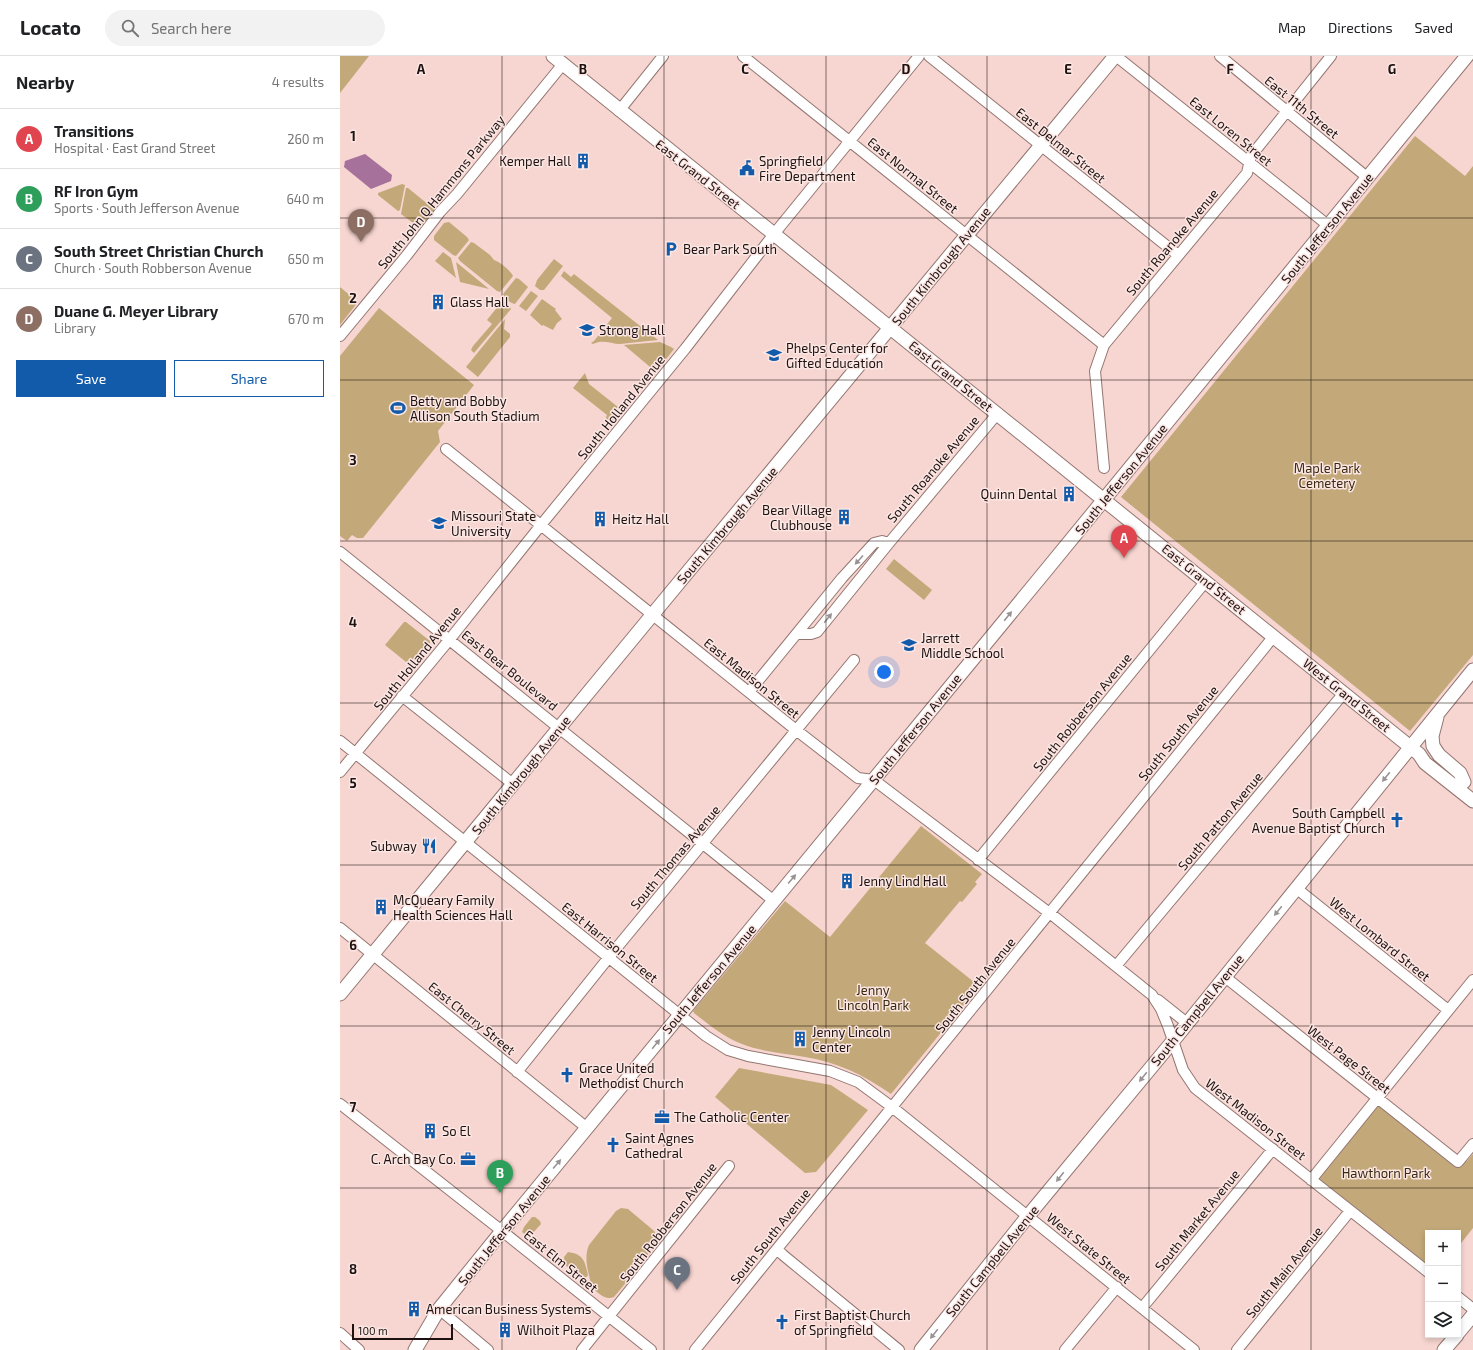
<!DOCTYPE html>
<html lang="en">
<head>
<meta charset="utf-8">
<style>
	:root { --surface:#fff; --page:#f2f2f2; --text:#202124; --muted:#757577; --line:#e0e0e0; --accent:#125bab }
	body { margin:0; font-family:"Exo 2",sans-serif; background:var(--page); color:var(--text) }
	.controls { position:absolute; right:12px; bottom:12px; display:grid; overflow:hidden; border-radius:0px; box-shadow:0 2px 6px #0003 }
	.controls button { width:36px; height:36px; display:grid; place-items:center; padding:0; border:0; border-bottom:1px solid var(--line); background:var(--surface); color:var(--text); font:20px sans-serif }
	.scale { position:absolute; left:12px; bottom:10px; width:101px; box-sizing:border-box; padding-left:4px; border:2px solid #1d1210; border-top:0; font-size:11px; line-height:14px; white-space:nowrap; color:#1d1210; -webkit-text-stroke:3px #fbe6e3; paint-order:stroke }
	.you { position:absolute; left:544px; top:616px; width:14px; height:14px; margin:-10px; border:3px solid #fff; border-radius:50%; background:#1a73e8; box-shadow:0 0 0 6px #1a73e833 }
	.badge { display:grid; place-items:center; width:26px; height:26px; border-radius:50%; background:var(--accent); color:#fff; font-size:13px; font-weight:700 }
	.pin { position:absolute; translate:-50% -33px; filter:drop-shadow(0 1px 2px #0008) }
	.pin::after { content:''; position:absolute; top:21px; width:14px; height:12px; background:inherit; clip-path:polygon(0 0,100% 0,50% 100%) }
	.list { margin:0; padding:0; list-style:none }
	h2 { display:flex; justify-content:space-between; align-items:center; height:52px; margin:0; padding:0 16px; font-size:17px }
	h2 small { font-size:13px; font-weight:400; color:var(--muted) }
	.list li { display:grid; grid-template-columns:26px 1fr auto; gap:12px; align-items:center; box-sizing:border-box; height:60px; padding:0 16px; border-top:1px solid var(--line) }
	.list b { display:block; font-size:15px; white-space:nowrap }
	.list p { margin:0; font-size:13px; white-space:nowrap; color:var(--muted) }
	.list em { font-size:13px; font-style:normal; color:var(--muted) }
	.actions { display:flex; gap:8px; padding:12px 16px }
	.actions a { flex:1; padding:9px 0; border:1px solid var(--accent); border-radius:0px; text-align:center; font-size:14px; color:var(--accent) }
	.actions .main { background:var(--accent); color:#fff }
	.icon { flex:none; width:22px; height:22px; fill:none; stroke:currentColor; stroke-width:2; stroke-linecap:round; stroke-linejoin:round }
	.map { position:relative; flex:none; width:1133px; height:1294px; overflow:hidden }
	header { display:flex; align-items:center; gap:24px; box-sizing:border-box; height:56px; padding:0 20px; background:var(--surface); border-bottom:1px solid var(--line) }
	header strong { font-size:19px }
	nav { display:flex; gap:22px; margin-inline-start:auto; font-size:14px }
	.search { width:280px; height:36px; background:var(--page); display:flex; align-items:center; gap:10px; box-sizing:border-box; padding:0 14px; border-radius:22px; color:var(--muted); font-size:15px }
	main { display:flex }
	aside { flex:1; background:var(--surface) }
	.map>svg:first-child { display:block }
	.green { fill:#c3a979 }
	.water { fill:#a6719a }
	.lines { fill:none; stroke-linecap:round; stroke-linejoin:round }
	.minor-casing { stroke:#947671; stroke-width:12 }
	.major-casing { stroke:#947671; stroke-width:15 }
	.minor { stroke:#fff; stroke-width:10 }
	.major { stroke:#fff; stroke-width:13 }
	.oneway { fill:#999493 }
	.grid { fill:none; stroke:#1d1210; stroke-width:1; stroke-opacity:0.55 }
	.labels { text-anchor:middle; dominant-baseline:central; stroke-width:3; stroke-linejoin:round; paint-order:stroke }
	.street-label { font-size:13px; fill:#1d1210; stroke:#fbe6e3 }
	.poi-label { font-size:13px; fill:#1d1210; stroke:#fbe6e3; text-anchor:start }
	.park-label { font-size:13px; fill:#392b10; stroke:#fbe6e3 }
	.grid-label { font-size:13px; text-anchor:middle; font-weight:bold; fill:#1d1210; stroke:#fbe6e3; stroke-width:3; stroke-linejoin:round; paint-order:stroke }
</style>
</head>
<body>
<header>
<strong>Locato</strong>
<div class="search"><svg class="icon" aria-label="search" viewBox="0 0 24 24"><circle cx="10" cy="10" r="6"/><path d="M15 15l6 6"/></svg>Search here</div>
<nav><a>Map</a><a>Directions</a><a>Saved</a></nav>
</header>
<main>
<aside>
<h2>Nearby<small>4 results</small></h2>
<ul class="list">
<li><span class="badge" style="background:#e0444e">A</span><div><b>Transitions</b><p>Hospital · East Grand Street</p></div><em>260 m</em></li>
<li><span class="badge" style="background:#2e9e5b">B</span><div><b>RF Iron Gym</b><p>Sports · South Jefferson Avenue</p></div><em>640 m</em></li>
<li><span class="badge" style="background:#6b7280">C</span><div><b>South Street Christian Church</b><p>Church · South Robberson Avenue</p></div><em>650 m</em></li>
<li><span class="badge" style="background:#8d6e63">D</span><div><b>Duane G. Meyer Library</b><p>Library</p></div><em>670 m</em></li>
</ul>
<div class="actions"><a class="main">Save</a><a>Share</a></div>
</aside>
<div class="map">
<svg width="1133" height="1294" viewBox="0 0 1133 1294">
	<rect width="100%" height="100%" fill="#f7d5d0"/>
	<!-- green -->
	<path class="green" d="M0 0H29L0 37Z
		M1075 80 1125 120 1133 110V599L1070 675 781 441Z
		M62 128 65 129 60 154 58 155 38 139V137Z
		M66 132H68L95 154 80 172 61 158Z
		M109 166 127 181 129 184 116 200 113 199 94 184V180L104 167Z
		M131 186 134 187 150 199 154 204C160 206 170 214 173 220L160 236 157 235 120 205 118 202Z
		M103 196 111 202 116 222 95 205Z
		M214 203 223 210 204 234H200L195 230 197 224Z
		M116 206 149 233 120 226Z
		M224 215 231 221 234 218 318 284C305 285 292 287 280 288 271 288 263 283 253 288L251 287 254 285 272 262 221 220Z
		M176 222 179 223 188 231 175 248C170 247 165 243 163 238Z
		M0 231 18 246 0 269Z
		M191 235 198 240 186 255 179 250Z
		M202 243 216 253 215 254 222 263 217 267 213 274 203 269 202 270 190 259Z
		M163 244 169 249 171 253 134 297 131 294 133 290 152 268 147 264Z
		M39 252 134 329 98 375 100 386 23 482H17L12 479 7 485 0 480V300Z
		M165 263 164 273 170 278V281L138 321 126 311Z
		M320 286 331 291 334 293 316 316 284 289Z
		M245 317 249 328 283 355 272 368 265 364 267 359 233 332Z
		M554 503 592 534 584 544 546 513Z
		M64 566H66L90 585V588L71 610 45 589Z
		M581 770 642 818 635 826 637 828 622 846 620 845 585 887 639 930 551 1038C524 1019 497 1006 465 1001 444 997 422 996 402 988 384 981 369 969 354 957L353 955 445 845 490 881Z
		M399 1012 491 1029 528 1054 476 1116 465 1117 375 1041Z
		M1037 1051H1042L1105 1103 1113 1107 1127 1105 1133 1098V1172L1118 1191V1177H1088V1211L979 1124V1122Z
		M281 1152 288 1153 313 1174C315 1176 317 1179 317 1182 316 1192 282 1231 274 1241 265 1245 259 1237 252 1232 249 1217 243 1203 249 1189L276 1155Z
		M192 1161H195L200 1165 201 1168 191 1179 187 1180 182 1176 184 1171Z
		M228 1196C244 1198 245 1206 248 1219L245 1223 225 1209 224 1201Z"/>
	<!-- water -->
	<path class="water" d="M25 98 52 119 51 125 31 133 4 111 5 105Z"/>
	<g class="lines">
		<!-- minor casing -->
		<g class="minor-casing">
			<path id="minor" d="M403 0 764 289
				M589 0 838 199
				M776 0 989 170
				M880 0 1028 122
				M279 55 323 0
				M0 280 67 199 100 156 117 138 223 8
				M106 393 456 674 518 722 534 724 716 862 812 939 821 953 828 970 843 1014 855 1032 1088 1216
				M764 412 755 315 764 289 907 117 911 100 991 0
				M0 496 434 845
				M457 578H471L477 576 549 487 658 357
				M409 636 502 522 534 487 542 485 549 487
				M62 640 173 728
				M0 685 366 980 388 994 408 1000 490 1015 518 1026 552 1051 854 1294
				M0 716 110 583 201 469 345 293 434 178 579 0
				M638 804 866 525
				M956 832 1108 954
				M0 872 247 1072
				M776 910 1004 637
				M885 921 1118 1106 1133 1088
				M818 944 847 967
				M177 1016 274 895 514 604
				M0 1048 162 1175 311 1294
				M971 1124 1133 924
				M437 1193 443 1199 559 1294
				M1118 1241 1133 1253
				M802 1252 933 1093
				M99 1253 148 1294
				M0 1277 19 1294
				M242 1294 389 1110
				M355 1294 934 580
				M725 1294 777 1231
				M897 1294 1010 1155"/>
		</g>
		<!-- major casing -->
		<g class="major-casing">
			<path id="major" d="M213 0C502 233 792 464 1079 698L1085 707 1133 745
				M1097 661 1092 680 1093 690 1099 699 1120 717 1124 726
				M0 938 313 558 775 0
				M1118 1277 1133 1259
				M75 1294 99 1253 162 1175 703 518 1127 0
				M581 1294 688 1160 833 985 1133 614
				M1104 1294 1117 1279"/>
		</g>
		<!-- minor -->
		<use href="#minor" class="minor"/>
		<!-- major -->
		<use href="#major" class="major"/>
	</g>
	<!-- one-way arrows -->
	<defs><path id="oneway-solid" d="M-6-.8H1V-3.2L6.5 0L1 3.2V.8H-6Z"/></defs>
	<g class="oneway">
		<use href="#oneway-solid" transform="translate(519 504) rotate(132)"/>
		<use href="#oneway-solid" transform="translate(668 560) rotate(-51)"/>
		<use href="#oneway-solid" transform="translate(488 562) rotate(-51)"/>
		<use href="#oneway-solid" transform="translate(1046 721) rotate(129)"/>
		<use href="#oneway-solid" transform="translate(452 823) rotate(-50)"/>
		<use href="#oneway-solid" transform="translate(938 855) rotate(129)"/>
		<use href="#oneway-solid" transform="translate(316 988) rotate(-51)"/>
		<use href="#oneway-solid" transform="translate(803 1021) rotate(129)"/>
		<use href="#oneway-solid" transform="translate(217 1108) rotate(-50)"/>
		<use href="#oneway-solid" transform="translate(720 1121) rotate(129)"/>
		<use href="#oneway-solid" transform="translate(594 1278) rotate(129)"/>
	</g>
	<!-- grid -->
	<path class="grid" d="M162 0V1294M324 0V1294M486 0V1294M647 0V1294M809 0V1294M971 0V1294M0 162H1133M0 324H1133M0 485H1133M0 647H1133M0 809H1133M0 970H1133M0 1132H1133"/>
	<!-- icons -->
	<defs>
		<g id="building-bare" transform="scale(1.2)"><path d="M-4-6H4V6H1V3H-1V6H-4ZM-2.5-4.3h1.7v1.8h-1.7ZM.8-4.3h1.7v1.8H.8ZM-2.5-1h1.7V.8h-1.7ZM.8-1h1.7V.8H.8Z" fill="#125bab" stroke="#fbe6e3" stroke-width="2.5" paint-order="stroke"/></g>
		<g id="civic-bare" transform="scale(1.2)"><path d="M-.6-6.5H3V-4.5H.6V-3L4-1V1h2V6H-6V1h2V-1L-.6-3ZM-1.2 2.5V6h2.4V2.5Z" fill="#125bab" stroke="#fbe6e3" stroke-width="2.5" paint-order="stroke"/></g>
		<g id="parking-bare" transform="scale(1.2)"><path d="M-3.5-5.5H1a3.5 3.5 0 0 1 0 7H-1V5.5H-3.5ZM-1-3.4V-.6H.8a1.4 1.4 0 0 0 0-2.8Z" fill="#125bab" stroke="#fbe6e3" stroke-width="2.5" paint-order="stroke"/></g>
		<g id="school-bare" transform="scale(1.2)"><path d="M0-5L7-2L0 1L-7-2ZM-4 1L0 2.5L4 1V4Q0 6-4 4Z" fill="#125bab" stroke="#fbe6e3" stroke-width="2.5" paint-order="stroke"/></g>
		<g id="stadium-bare" transform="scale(1.2)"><path d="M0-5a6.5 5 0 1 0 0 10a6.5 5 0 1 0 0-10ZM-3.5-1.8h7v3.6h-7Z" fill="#125bab" stroke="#fbe6e3" stroke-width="2.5" paint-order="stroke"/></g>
		<g id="university-bare" transform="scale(1.2)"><path d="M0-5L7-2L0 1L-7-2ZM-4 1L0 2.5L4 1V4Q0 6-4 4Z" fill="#125bab" stroke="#fbe6e3" stroke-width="2.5" paint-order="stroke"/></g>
		<g id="church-bare" transform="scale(1.2)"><path d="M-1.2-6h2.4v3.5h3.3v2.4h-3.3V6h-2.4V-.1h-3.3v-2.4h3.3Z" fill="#125bab" stroke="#fbe6e3" stroke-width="2.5" paint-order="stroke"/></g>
		<g id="restaurant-bare" transform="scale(1.2)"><path d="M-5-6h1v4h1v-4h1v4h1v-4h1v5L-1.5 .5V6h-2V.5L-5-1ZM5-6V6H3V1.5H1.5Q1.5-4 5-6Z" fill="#125bab" stroke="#fbe6e3" stroke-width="2.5" paint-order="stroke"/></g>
		<g id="office-bare" transform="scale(1.2)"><path d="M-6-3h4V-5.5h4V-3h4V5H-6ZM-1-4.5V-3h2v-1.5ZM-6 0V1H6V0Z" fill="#125bab" stroke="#fbe6e3" stroke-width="2.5" paint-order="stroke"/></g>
	</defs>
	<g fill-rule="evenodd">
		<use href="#building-bare" x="243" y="105"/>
		<use href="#civic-bare" x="407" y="112"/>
		<use href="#parking-bare" x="331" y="193"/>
		<use href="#building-bare" x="98" y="246"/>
		<use href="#school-bare" x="247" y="274"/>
		<use href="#school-bare" x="434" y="299"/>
		<use href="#stadium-bare" x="58" y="352"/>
		<use href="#building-bare" x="729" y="438"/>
		<use href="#building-bare" x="504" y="461"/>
		<use href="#building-bare" x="260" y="463"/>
		<use href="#university-bare" x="99" y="467"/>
		<use href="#school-bare" x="569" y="589"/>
		<use href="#church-bare" x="1057" y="764"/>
		<use href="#restaurant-bare" x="89" y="790"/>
		<use href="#building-bare" x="507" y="825"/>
		<use href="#building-bare" x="41" y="851"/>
		<use href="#building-bare" x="460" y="983"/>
		<use href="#church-bare" x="227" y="1019"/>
		<use href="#office-bare" x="322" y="1061"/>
		<use href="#building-bare" x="90" y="1075"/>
		<use href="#church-bare" x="273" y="1089"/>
		<use href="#office-bare" x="128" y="1103"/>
		<use href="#building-bare" x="74" y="1253"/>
		<use href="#church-bare" x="442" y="1266"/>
		<use href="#building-bare" x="165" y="1274"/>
	</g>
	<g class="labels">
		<!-- street labels -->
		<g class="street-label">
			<text transform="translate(962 51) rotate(39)">East 11th Street</text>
			<text transform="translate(891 75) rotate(39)">East Loren Street</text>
			<text transform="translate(721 89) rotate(39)">East Delmar Street</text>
			<text transform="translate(358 118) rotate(38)">East Grand Street</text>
			<text transform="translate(573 119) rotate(39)">East Normal Street</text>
			<text transform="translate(101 136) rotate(-51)">South John Q Hammons Parkway</text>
			<text transform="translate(987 172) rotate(-51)">South Jefferson Avenue</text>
			<text transform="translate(832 186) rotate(-50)">South Roanoke Avenue</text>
			<text transform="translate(601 210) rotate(-51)">South Kimbrough Avenue</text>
			<text transform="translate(611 320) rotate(39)">East Grand Street</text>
			<text transform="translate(281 351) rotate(-51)">South Holland Avenue</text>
			<text transform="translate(593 413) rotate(-50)">South Roanoke Avenue</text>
			<text transform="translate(781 423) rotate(-51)">South Jefferson Avenue</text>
			<text transform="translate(387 469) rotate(-50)">South Kimbrough Avenue</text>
			<text transform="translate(864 523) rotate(39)">East Grand Street</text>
			<text transform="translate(77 602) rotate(-51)">South Holland Avenue</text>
			<text transform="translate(170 614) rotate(39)">East Bear Boulevard</text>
			<text transform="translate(412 622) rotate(39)">East Madison Street</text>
			<text transform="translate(1007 639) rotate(39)">West Grand Street</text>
			<text transform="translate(742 656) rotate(-51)">South Robberson Avenue</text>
			<text transform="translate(575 673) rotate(-51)">South Jefferson Avenue</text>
			<text transform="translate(838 677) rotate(-51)">South South Avenue</text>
			<text transform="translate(181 719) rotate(-51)">South Kimbrough Avenue</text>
			<text transform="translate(880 765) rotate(-50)">South Patton Avenue</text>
			<text transform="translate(335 801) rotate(-50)">South Thomas Avenue</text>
			<text transform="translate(1040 883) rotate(39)">West Lombard Street</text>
			<text transform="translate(270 886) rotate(39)">East Harrison Street</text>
			<text transform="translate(369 923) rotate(-50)">South Jefferson Avenue</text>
			<text transform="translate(635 929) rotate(-51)">South South Avenue</text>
			<text transform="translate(857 954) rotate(-51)">South Campbell Avenue</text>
			<text transform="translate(132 962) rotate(39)">East Cherry Street</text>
			<text transform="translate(1009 1003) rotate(38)">West Page Street</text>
			<text transform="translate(916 1063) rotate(38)">West Madison Street</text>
			<text transform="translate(857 1164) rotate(-51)">South Market Avenue</text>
			<text transform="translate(328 1166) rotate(-52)">South Robberson Avenue</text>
			<text transform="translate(164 1174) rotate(-51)">South Jefferson Avenue</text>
			<text transform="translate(430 1180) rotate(-51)">South South Avenue</text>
			<text transform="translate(749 1192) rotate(39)">West State Street</text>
			<text transform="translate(221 1205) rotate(39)">East Elm Street</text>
			<text transform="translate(652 1205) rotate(-51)">South Campbell Avenue</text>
			<text transform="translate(944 1216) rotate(-51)">South Main Avenue</text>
		</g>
		<!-- poi labels -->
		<g class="poi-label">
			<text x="231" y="105" text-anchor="end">Kemper Hall</text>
			<text x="419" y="105">Springfield<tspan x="419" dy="15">Fire Department</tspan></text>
			<text x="343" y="193">Bear Park South</text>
			<text x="110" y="246">Glass Hall</text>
			<text x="259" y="274">Strong Hall</text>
			<text x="446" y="292">Phelps Center for<tspan x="446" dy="15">Gifted Education</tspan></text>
			<text x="70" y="345">Betty and Bobby<tspan x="70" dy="15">Allison South Stadium</tspan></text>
			<text x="717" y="438" text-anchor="end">Quinn Dental</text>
			<text x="492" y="454" text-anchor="end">Bear Village<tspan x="492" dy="15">Clubhouse</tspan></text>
			<text x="111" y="460">Missouri State<tspan x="111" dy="15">University</tspan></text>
			<text x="272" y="463">Heitz Hall</text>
			<text x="581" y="582">Jarrett<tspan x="581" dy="15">Middle School</tspan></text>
			<text x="1045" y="757" text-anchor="end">South Campbell<tspan x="1045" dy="15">Avenue Baptist Church</tspan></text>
			<text x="77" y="790" text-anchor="end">Subway</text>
			<text x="519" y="825">Jenny Lind Hall</text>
			<text x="53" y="844">McQueary Family<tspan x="53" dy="15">Health Sciences Hall</tspan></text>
			<text x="472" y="976">Jenny Lincoln<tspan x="472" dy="15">Center</tspan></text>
			<text x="239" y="1012">Grace United<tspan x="239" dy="15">Methodist Church</tspan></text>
			<text x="334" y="1061">The Catholic Center</text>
			<text x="102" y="1075">So El</text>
			<text x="285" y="1082">Saint Agnes<tspan x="285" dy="15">Cathedral</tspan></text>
			<text x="116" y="1103" text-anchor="end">C. Arch Bay Co.</text>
			<text x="86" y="1253">American Business Systems</text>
			<text x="454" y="1259">First Baptist Church<tspan x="454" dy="15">of Springfield</tspan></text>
			<text x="177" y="1274">Wilhoit Plaza</text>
		</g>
		<!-- park labels -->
		<g class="park-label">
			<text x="987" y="412">Maple Park<tspan x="987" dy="15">Cemetery</tspan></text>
			<text x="533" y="934">Jenny<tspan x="533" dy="15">Lincoln Park</tspan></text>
			<text x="1046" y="1117">Hawthorn Park</text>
		</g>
	</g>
	<g class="grid-label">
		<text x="81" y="18">A</text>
		<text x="243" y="18">B</text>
		<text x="405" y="18">C</text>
		<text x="566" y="18">D</text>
		<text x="728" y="18">E</text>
		<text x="890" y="18">F</text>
		<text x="1052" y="18">G</text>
		<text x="13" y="85">1</text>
		<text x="13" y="247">2</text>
		<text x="13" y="409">3</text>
		<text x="13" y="571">4</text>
		<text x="13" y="732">5</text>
		<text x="13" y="894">6</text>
		<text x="13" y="1056">7</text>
		<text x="13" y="1218">8</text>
	</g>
</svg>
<div class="controls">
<button>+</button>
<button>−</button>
<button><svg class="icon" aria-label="layers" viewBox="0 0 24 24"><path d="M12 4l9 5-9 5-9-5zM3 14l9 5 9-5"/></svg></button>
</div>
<div class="scale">100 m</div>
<div class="you"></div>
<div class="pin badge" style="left:784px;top:502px;background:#e0444e">A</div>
<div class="pin badge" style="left:160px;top:1137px;background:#2e9e5b">B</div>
<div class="pin badge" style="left:337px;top:1234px;background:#6b7280">C</div>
<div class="pin badge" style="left:21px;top:186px;background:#8d6e63">D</div>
</div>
</main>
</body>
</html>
